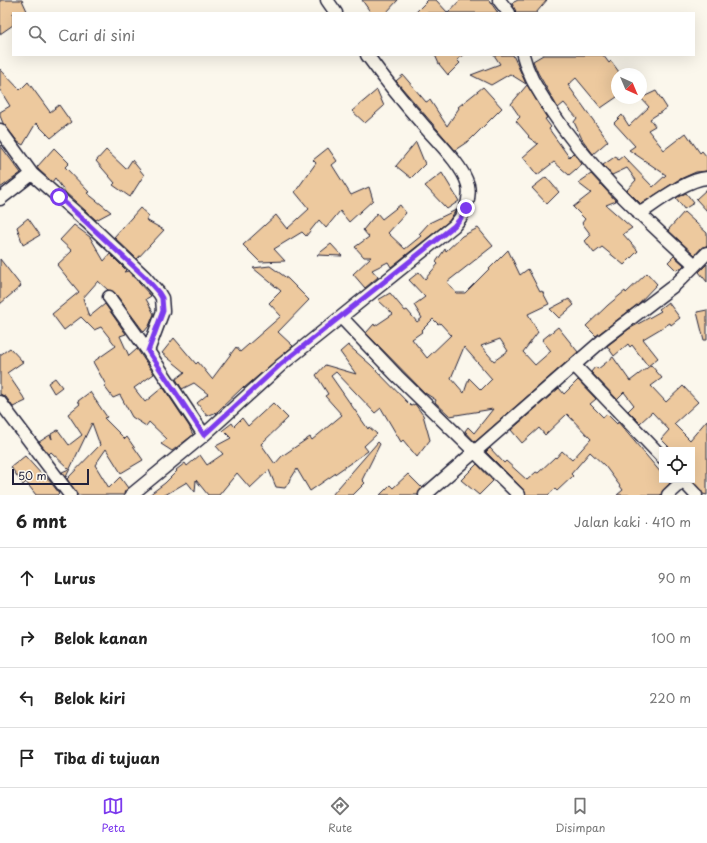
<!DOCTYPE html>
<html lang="id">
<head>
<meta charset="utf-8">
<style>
	:root { --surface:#fff; --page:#f6f6f6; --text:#222; --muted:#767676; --line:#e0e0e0; --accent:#7c3aed }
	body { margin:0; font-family:"Playpen Sans",sans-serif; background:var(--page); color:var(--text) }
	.controls { position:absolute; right:12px; bottom:12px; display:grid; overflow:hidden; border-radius:0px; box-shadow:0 4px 16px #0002 }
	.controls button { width:36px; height:36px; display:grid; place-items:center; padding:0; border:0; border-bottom:1px solid var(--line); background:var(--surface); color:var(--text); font:20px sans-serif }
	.compass { position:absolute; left:611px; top:68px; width:36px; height:36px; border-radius:50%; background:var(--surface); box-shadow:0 4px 16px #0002; rotate:136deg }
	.scale { position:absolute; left:12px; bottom:10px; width:77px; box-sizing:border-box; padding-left:4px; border:2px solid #22223b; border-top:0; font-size:11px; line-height:14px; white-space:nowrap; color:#22223b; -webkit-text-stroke:3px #fbf7ec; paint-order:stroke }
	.stop { position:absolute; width:12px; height:12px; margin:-9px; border:3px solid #7c3aed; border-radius:50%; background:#fff }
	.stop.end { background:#7c3aed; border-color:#fff; box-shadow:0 1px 4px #0008 }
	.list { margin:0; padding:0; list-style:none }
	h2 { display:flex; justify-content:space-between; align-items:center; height:52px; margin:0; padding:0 16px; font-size:17px }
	h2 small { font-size:13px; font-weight:400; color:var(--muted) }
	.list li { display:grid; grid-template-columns:26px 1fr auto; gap:12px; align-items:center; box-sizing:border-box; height:60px; padding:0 16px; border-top:1px solid var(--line) }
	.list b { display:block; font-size:15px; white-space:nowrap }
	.list em { font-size:13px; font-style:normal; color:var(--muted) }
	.icon { flex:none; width:22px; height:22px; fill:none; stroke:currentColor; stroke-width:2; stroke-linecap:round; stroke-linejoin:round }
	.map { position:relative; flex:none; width:707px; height:495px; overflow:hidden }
	.search { position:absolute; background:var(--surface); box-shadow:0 4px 16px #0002; left:12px; right:12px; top:12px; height:44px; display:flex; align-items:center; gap:10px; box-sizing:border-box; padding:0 14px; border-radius:0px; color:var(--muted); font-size:15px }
	.sheet { height:292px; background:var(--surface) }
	nav { display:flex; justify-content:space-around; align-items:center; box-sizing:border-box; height:56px; border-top:1px solid var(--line); background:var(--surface); font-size:11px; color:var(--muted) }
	nav a { display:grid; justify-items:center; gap:2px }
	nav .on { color:var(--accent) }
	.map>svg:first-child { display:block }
	.building { fill:#edc99e; stroke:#22223b; fill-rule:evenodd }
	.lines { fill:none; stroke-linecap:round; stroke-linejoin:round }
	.minor-casing { stroke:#22223b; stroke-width:15 }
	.minor { stroke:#fbf7ec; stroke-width:12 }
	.route { stroke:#7c3aed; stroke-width:5 }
</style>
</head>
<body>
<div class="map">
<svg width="707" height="495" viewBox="0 0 707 495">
	<rect width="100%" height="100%" fill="#fbf7ec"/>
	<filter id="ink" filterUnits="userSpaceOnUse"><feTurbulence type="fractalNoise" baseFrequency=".025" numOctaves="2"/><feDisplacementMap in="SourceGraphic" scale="8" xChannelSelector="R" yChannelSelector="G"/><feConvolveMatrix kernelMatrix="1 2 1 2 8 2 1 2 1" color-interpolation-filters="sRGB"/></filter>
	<g filter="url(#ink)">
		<!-- building -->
		<path class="building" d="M0 0H22L28 13H13V25L0 34Z
			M362 0H398L386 13H371Z
			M428 0H436L448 13H415Z
			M460 0H489L498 13H448Z
			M518 0H547L536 13H516L512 3Z
			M435 55H464L457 60 460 63 448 75 439 64Z
			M494 55H513L526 84 510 74 491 85 471 75 500 64Z
			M543 55H603L609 63 611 61 619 72 617 74V97L601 108 576 78 568 85 608 141 593 154 582 139 574 122 577 118 564 103 558 108 538 73 533 61Z
			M0 69 20 90 28 82 50 112 59 105 71 122 51 138 36 123 23 145 18 142 3 123 0 116V112L10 106 0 90Z
			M403 75 426 102 430 100 447 126 459 108 458 107 483 87 502 108 470 140 455 150 396 81Z
			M527 85 547 118 545 119 551 127 549 129 569 157 573 153 582 164 569 175 554 162 537 175 523 157 538 144 528 137 529 136 516 121 520 117 511 104Z
			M377 90 384 106 365 123 352 111Z
			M656 91 667 108 650 119 655 126 648 130 664 150 686 133 700 153 702 151 707 157V171L696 172 678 180 641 204 627 190 636 180 627 168 612 175 603 165 616 156 618 160 623 156 653 187 666 175 629 150 635 146 614 123 622 115 629 126 649 107 641 98Z
			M416 142 425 164 411 178 396 166Z
			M0 145 21 173 0 188Z
			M54 148 69 163 65 167 89 192 87 193 111 212 96 220 66 193 55 178 52 182 38 169 37 167Z
			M328 148 337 161 332 165 351 195 369 187 373 200 349 222 340 211 326 228 319 220 306 236 302 232 274 249 285 261 260 262 243 245 276 215 287 229 309 209 295 192 316 163 313 160Z
			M106 150 126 169 132 160 144 175 130 197 113 185 115 183 96 161Z
			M442 173 459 201 447 209 425 186Z
			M591 174 616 201 606 205 632 228 623 234 638 251 624 265 602 247 594 253 585 241 591 235 582 223 585 219 573 207 591 193 578 183Z
			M546 177 559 192 547 204 532 188Z
			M707 189V211L696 199Z
			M686 193 694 203 684 209 676 198Z
			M400 205 406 213 388 233 405 249 421 236 419 234 429 223 456 210 449 221 391 267 388 262 372 270 378 277 365 288 353 274 371 257H364L355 247 369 237 363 230 377 213 382 219Z
			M140 208 149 216 146 220 164 230 137 259 114 237Z
			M684 212 707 233V246L702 247 695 255 668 230Z
			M28 218 40 235 23 245 17 227Z
			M74 225 90 237 104 261 110 254 126 270 124 272 128 271 151 296 146 299 154 314 149 326 144 332 115 293 108 290 98 281 83 298 89 317 105 304 126 334 120 336 129 356 137 349 154 374 134 388 145 402 163 387 189 426 193 435 172 451 161 444 167 439 149 422 146 426 132 417 120 395 113 398 104 386 106 385 93 362 116 346 101 327 94 330 81 317 64 330 52 314 79 292 57 265 72 251 60 240Z
			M478 228 493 246 447 282 456 293H465L508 250 520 275 528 269 540 292 542 291 549 304 528 314 538 332 523 352 535 365 551 351 542 340 558 327 578 352 475 442 465 431 468 427 474 433 493 409 450 416 435 402 436 400 425 393 366 333 374 324 375 326 393 314 378 300 390 293 405 311 407 310 417 322 422 318 414 305 425 297 409 280 419 272 425 279 438 264 436 262 445 249 446 251 462 236ZM433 319 438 324 440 323 451 335 427 358 412 339 422 332 421 331ZM500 339 508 351 494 361 481 346ZM464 347 492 379 481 390 469 378 464 393 451 378Z
			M331 244 342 256 317 255Z
			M674 256 684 265 681 268 676 270 668 262Z
			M0 259 21 286 0 304Z
			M707 264V282L699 272Z
			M270 266 288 279 309 300 278 332 293 346 244 388 243 387 217 412 207 416 197 403 208 394 194 383 182 389 176 379 185 372 162 353 174 338 196 364 198 362 212 379 236 347 240 352 281 316 269 303 281 291 253 268Z
			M647 273 657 284 637 305 596 336 586 326 608 305 625 291 626 293Z
			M569 299 574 305 559 318 550 309Z
			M668 302 680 318 671 325 670 323 643 339 658 358 648 366 632 345 630 347 628 344 614 356 607 346 629 329 661 311 659 309Z
			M707 310V340H704L697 312Z
			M348 345 371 365 411 406 415 404 423 415 430 440 417 457 403 440 401 442 381 408 375 413 336 372 331 376 368 429 369 427 377 434 364 446 368 451 310 491 297 469 285 488 276 487 269 470 250 488 237 473 219 495H208L196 480 195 492 187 482 165 495H149L165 483 177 471 176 470 185 463 187 466 200 455 207 465 223 454 216 446 231 438 223 430 232 423 234 426 242 418 248 426 273 403 288 418 261 444 275 464 282 456 310 437 312 440 342 415 325 396 328 394 316 375 325 365 356 374 340 352Z
			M10 348 23 362 7 373 26 401 13 407 6 397 0 394V355Z
			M613 357 630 381 651 365 662 378 651 386 666 402 683 386 698 402 674 424 690 440 707 420V495L703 494 692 480V450H672L661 439 669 430 652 412 640 423 628 411 634 405 624 392 617 399 591 372 595 367 598 369Z
			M55 378 62 387 54 393 48 383Z
			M578 380 596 399 590 404 603 417 607 414 617 424 618 422 662 474V480H667L670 483 663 490 661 495H617L623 490 605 466 590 452 571 474 573 476 557 491 555 489 548 495H526L524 490 486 452 490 448 504 463 506 461 527 480 536 472 538 473 555 457 556 458 562 451 572 460 591 439 567 414 545 435 539 428 522 443 511 430 559 388 564 394Z
			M90 392 107 417 104 418 125 439 127 437 143 460 121 473 106 449 95 465 109 488 120 477 128 488 124 495H77L67 479 100 445 92 423 66 477 62 472 69 469 51 452 49 454 39 442 50 435 52 439 51 434 58 430 69 445 82 435 68 414 80 404 78 401Z
			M378 442 380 444 362 480 365 483 353 495H332Z
			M25 456 43 476H44L49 480 59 493 57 495H36L26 482 23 485 11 467Z
			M477 464 493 481 479 495 461 480Z
			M408 474 422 488 418 495H380L390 485 393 488Z"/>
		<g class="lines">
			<!-- minor casing -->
			<g class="minor-casing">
				<path id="minor" d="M327 0 336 13
					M499 0 509 13
					M367 55C385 80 404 103 424 126 437 141 463 166 468 185 471 200 464 215 454 226L341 317 397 376 519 495
					M523 55C528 76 539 91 550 109 589 169 643 217 695 265
					M0 130 32 174 88 223 144 276 159 293 162 298 163 311 148 351 204 435
					M0 199 32 174
					M639 214C656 203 687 179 707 178
					M109 297 148 351
					M575 366 662 457
					M0 402 70 495
					M682 480 696 495
					M131 495 204 435 281 365 341 317
					M425 495 604 339 676 284 707 253
					M668 495 683 481"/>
			</g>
			<!-- minor -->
			<use href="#minor" class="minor"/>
		</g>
	</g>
	<g class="lines" filter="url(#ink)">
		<!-- route -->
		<path class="route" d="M59 197 144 276 159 293 162 298 163 311 148 351 204 435 281 364 454 226 461 218 466 208"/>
	</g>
</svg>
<div class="controls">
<button><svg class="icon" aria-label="locate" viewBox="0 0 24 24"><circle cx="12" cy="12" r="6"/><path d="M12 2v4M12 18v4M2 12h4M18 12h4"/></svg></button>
</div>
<svg class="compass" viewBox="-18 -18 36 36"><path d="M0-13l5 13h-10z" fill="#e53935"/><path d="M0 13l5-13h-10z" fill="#767676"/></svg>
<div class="scale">50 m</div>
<div class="stop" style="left:59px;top:197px"></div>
<div class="stop end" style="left:466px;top:208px"></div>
<div class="search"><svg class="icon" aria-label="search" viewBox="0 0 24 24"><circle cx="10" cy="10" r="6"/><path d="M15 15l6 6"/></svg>Cari di sini</div>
</div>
<section class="sheet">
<h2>6 mnt<small>Jalan kaki · 410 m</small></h2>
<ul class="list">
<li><svg class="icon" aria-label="ahead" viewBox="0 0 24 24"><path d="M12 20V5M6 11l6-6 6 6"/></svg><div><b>Lurus</b></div><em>90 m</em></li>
<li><svg class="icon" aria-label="right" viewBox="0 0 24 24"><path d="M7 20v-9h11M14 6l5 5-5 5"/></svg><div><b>Belok kanan</b></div><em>100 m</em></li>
<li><svg class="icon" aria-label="left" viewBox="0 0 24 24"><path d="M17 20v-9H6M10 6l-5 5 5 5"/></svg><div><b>Belok kiri</b></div><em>220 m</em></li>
<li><svg class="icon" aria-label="arrive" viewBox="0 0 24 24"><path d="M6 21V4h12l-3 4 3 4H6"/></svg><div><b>Tiba di tujuan</b></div></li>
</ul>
</section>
<nav>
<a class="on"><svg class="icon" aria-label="map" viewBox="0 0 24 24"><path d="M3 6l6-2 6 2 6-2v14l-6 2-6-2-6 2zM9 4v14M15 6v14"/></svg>Peta</a>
<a><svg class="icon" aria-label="directions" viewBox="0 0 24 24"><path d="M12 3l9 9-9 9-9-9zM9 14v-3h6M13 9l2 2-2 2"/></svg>Rute</a>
<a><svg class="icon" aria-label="saved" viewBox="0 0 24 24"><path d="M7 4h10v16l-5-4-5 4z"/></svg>Disimpan</a>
</nav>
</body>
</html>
